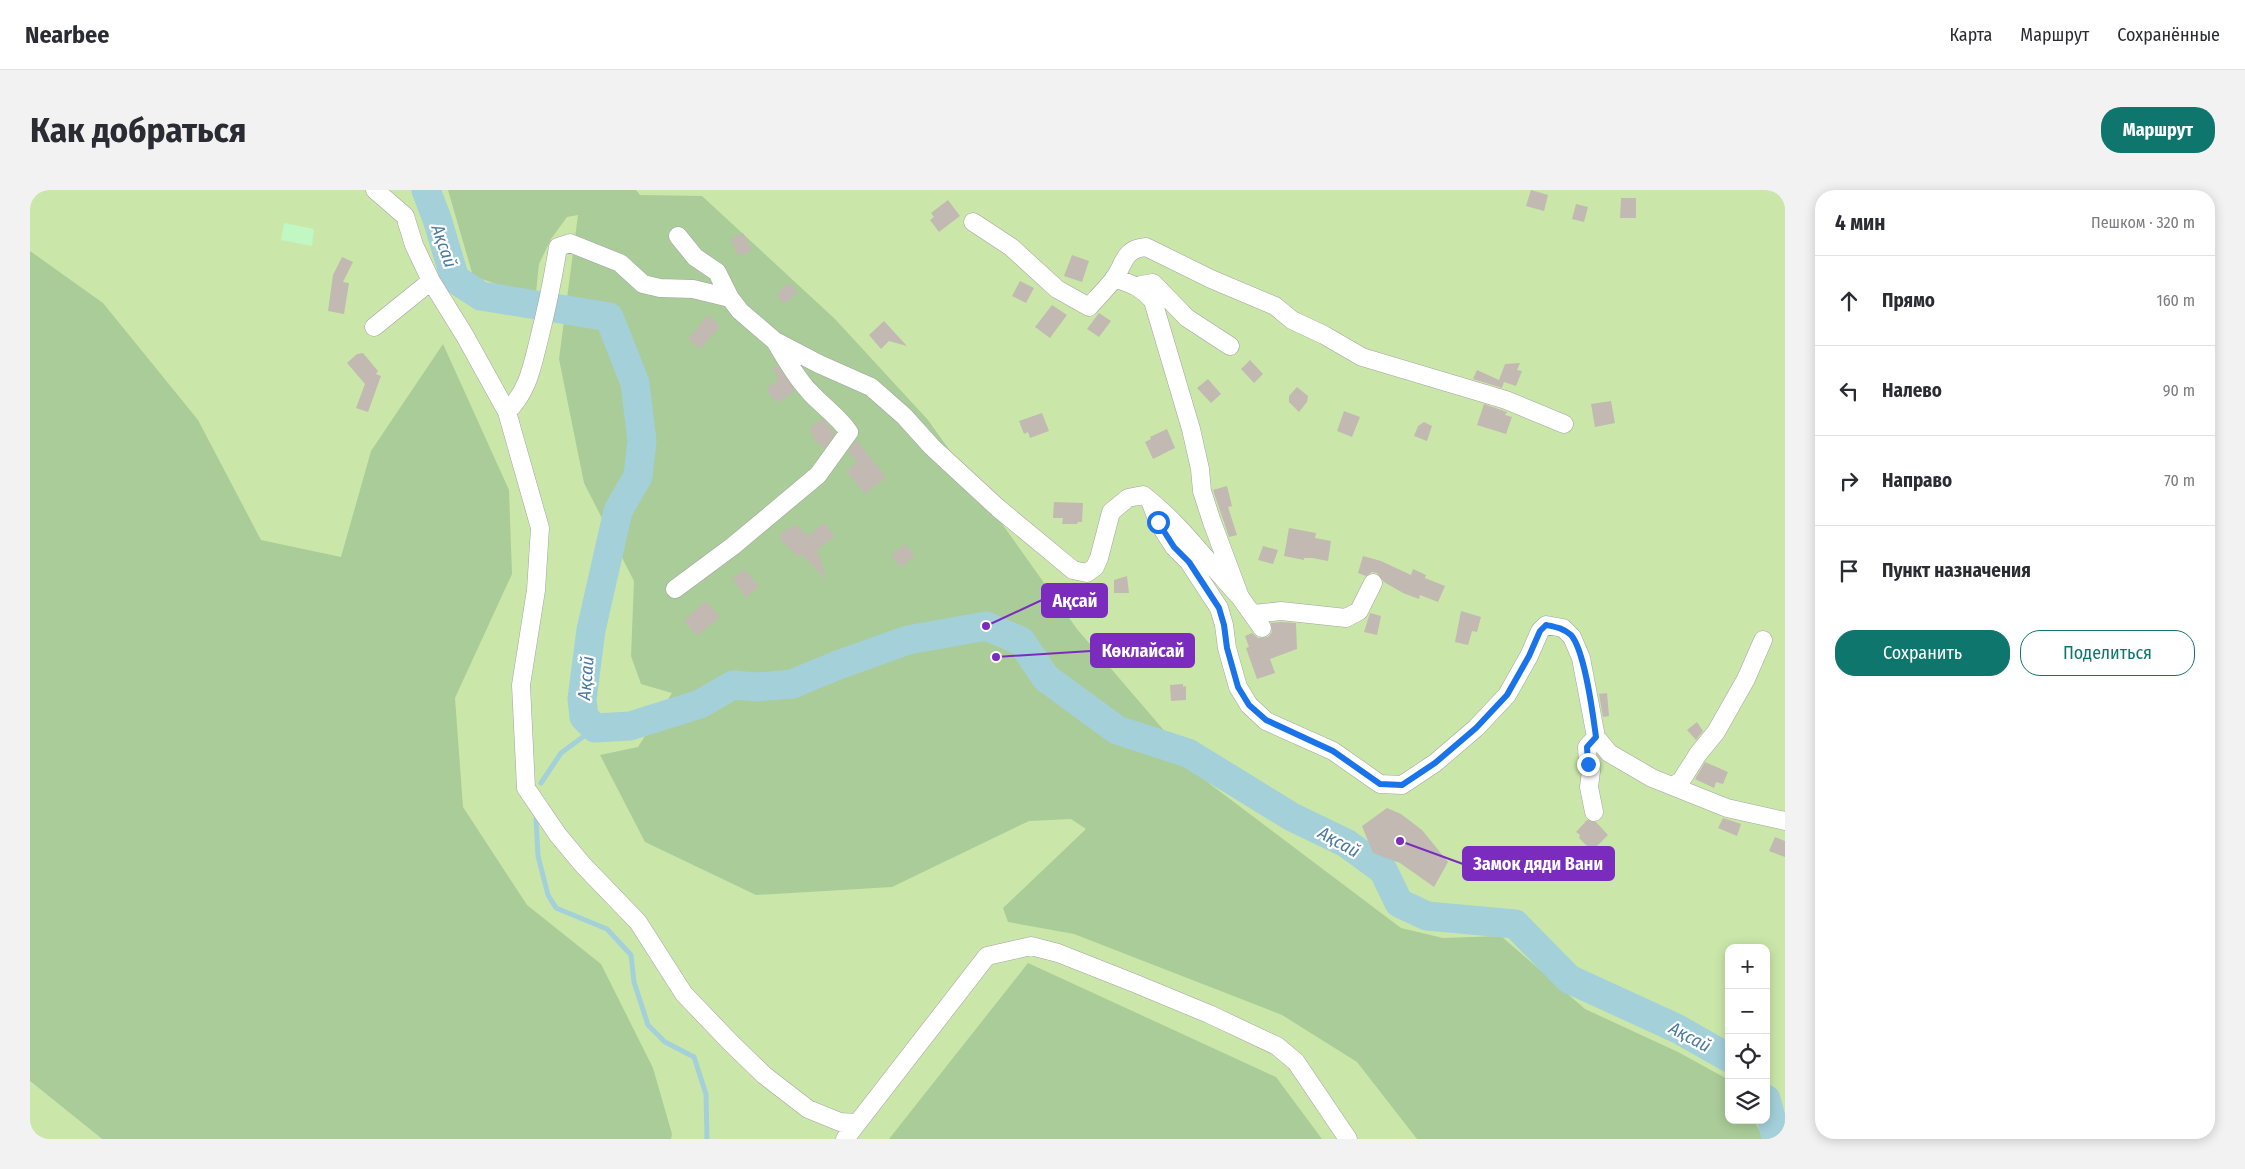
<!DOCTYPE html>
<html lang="ru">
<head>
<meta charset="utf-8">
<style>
	:root { --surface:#fff; --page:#f2f2f3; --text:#2b2b33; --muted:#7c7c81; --line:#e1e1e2; --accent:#0f766e }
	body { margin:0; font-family:"Fira Sans Condensed",sans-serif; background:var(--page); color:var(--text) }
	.controls { position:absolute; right:15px; bottom:15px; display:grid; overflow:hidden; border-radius:10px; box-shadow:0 2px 12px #0003 }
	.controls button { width:45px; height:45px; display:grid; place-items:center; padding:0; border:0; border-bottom:1px solid var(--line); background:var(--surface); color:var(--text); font:25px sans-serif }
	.stop { position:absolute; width:15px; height:15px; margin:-11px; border:4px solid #1a73e8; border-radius:50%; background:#fff }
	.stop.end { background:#1a73e8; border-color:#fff; box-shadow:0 1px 5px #0008 }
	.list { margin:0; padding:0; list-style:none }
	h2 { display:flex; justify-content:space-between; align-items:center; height:65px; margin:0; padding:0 20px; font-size:21px }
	h2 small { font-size:16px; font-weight:400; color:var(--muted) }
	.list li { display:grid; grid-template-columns:32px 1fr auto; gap:15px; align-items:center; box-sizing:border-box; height:90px; padding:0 20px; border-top:1px solid var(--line) }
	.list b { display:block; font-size:19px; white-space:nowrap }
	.list em { font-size:16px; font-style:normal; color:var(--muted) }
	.actions { display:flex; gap:10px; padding:15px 20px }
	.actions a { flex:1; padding:11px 0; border:1px solid var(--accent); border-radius:20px; text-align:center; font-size:18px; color:var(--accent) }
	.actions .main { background:var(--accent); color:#fff }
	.icon { flex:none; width:28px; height:28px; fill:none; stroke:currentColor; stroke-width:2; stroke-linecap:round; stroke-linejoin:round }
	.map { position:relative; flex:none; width:1755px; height:949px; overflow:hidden; border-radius:20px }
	header { display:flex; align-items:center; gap:30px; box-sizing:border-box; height:70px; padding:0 25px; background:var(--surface); border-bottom:1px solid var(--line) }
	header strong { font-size:24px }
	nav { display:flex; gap:28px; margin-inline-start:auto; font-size:18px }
	.intro { display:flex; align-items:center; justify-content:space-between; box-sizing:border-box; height:120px; padding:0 30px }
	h1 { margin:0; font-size:35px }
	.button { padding:12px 22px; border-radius:20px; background:var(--accent); color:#fff; font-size:18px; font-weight:700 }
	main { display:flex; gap:30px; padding:0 30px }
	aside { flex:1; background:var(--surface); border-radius:20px; box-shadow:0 2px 12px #0003 }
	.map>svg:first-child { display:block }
	.grass { fill:#cae7a9; fill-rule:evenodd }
	.forest { fill:#aacc98 }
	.park { fill:#c0f7c2 }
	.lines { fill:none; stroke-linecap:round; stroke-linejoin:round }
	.stream { stroke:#a4d0da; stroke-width:5 }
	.river { stroke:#a4d0da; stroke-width:29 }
	.building { fill:#c2b9b2 }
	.minor-casing { stroke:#a3a3a3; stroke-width:19 }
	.minor { stroke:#fff; stroke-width:18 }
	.route { stroke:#1a73e8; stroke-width:6 }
	.labels { text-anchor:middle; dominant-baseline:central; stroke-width:4.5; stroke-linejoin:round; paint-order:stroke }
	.water-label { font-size:18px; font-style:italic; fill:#4a7aa0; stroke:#fff }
	.leader { fill:none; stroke:#7b2cbf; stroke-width:2 }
	.callout-dot { fill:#7b2cbf; stroke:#fff; stroke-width:2 }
	.callout { fill:#7b2cbf; stroke:#7b2cbf; stroke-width:2 }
	.callout-label { font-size:18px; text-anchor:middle; font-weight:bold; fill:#fff }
</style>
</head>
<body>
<header>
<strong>Nearbee</strong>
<nav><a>Карта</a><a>Маршрут</a><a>Сохранённые</a></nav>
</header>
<div class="intro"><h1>Как добраться</h1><a class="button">Маршрут</a></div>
<main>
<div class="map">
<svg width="1755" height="949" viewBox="0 0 1755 949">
	<rect width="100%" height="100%" fill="#eee9e2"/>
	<!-- grass -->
	<path class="grass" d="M0 0H1755V949H386L0 168ZM1699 758H1736V930H1699Z
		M0 891 72 949H0Z"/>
	<!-- forest -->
	<path class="forest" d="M418 0H606L610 5 672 6 805 129 898 230 1047 439 1180 594 1371 738 1413 748 1471 746 1555 819 1648 862 1699 890V930H1724L1734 949H1387L1327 872 1252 825 1044 744 978 732 973 718 1056 639 1041 629 999 631 862 697 726 705 615 652 570 565 608 557 642 503 611 494 601 466 604 391 554 293 529 169 548 25 537 27 521 49 509 74 506 102H489L443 86Z
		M0 61 73 113 168 230 231 350 311 367 341 261 413 154 479 300 482 384 425 508 433 617 497 715 571 774 623 878 642 944 641 949H72L0 891Z
		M998 773 1246 887 1292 949H859Z"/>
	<!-- park -->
	<path class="park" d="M254 33 284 39 282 56 251 50Z"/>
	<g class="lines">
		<!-- stream -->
		<path class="stream" d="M511 593 531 563 565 538
			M506 629 508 666 518 705 526 718 577 739 601 765 604 792 618 835 635 852 664 867 676 904 677 949"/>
		<!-- river -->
		<path class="river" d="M396 0 407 29 425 89 451 106 579 127 605 193 612 251 608 286 588 321 561 440 552 509 554 527 565 538 600 536 670 514 703 495 726 497 762 494 808 475 878 450 956 436 991 451 1016 488 1087 540 1158 563 1262 627 1316 653 1353 680 1369 713 1397 726 1485 734 1539 789 1648 839 1699 868
			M1736 909 1745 943 1749 949"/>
	</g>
	<!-- building -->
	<path class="building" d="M1501 0 1518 5 1514 21 1496 16Z
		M1591 8H1606V28H1590Z
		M918 10 930 26 909 42 900 30 904 27 901 23Z
		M1546 14 1558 17 1554 32 1542 29Z
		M713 43 722 60 709 66 700 49Z
		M1042 65 1059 71 1052 92 1034 86Z
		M312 67 323 72 313 92 319 93 314 124 298 121 303 85Z
		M990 91 1004 98 996 113 982 106Z
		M759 93 768 102 754 114 746 104Z
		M1022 115 1037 125 1020 148 1005 137Z
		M1069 123 1081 131 1069 147 1057 139Z
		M678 125 690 136 670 159 658 149Z
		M854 131 877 156 859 151 851 159 839 145Z
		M333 163 348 181 346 184 351 186 338 222 326 218 335 194 317 173 327 164Z
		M1220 170 1233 184 1224 193 1211 179Z
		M1490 173 1487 180 1492 181 1486 196 1474 192 1472 198 1443 189 1447 180 1469 190 1475 174Z
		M747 175 765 201 749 212 744 210 736 199 749 189 742 179Z
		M1178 189 1191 204 1181 213 1167 198Z
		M1267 197 1278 206 1277 212 1269 222 1259 212V206Z
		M1581 211 1585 233 1565 237 1561 214Z
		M1454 214 1477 222 1475 225 1482 227 1476 244 1447 235Z
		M1314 221 1330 227 1322 247 1307 241Z
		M1012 223 1019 241 1000 248 998 242 994 244 989 231Z
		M793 229 805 244 794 259 790 253 788 255 781 244 783 243 779 238Z
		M1394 232 1402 236 1397 251 1384 246 1388 236Z
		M1137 239 1145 258 1123 269 1115 252 1121 249 1120 247Z
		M826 250 856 287 835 304 816 281 827 272 818 262Z
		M1197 296 1202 316 1198 317 1207 345 1199 347 1183 300Z
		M1024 312 1053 313 1052 332H1048L1047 334H1032L1033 328H1023Z
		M794 333 805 346 787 360 797 390 771 364 768 367 750 349 751 343 765 335 769 337 778 346Z
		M1259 338 1286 343 1285 348 1301 351 1298 371 1282 368H1274V370L1254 366Z
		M875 354 885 366 871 377 861 365Z
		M1233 356 1248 360 1243 374 1228 370Z
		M1333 366 1351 371 1381 385 1383 379 1396 385 1395 388 1415 396 1408 412 1390 405 1389 409 1373 403 1354 392 1347 383 1342 382 1336 386 1328 383Z
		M714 379 729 396 716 407 702 389Z
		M1097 386 1099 403H1084V390Z
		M676 411 690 427 667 446 654 430Z
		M1431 421 1451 427 1447 442 1442 441 1438 455 1425 452Z
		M1340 423 1351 426 1347 445 1334 442Z
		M1251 432 1266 433 1267 459 1240 469 1245 483 1227 489 1216 458 1219 457 1215 446 1222 443 1228 448 1238 447 1242 442 1241 433Z
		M1153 494V497L1156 496V510L1141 511 1140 495Z
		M1577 503 1579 526 1573 527 1569 504Z
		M1667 532 1673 541 1666 550 1657 540Z
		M1675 572 1698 582 1693 594 1686 592 1684 598 1665 589Z
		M1357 618 1371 624 1392 640 1418 672 1404 697 1370 673 1343 663 1332 636Z
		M1693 628 1711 634 1707 646 1688 638Z
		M1557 630 1566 632 1578 645 1564 659 1561 656 1559 658 1549 648 1550 645 1546 642Z
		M1745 647 1755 651V667L1739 661Z"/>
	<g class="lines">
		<!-- minor casing -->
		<g class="minor-casing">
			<path id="minor" d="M345 0 375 26 384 55 401 91 435 146 477 222 510 338 506 400 491 495 496 598 528 645 553 675 608 732 654 804 700 852 734 885 778 919 810 932 827 933
				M943 32 981 57 1027 99 1059 117C1067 108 1075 100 1083 90 1095 75 1092 59 1116 57L1181 89 1245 116 1262 130 1294 145 1332 167 1476 210 1534 234
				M648 46 665 67 687 82 700 108
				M1084 88C1101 94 1112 97 1123 111L1161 239 1170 279 1172 301 1182 332 1210 407 1232 438
				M1111 95 1123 93 1157 128 1200 156
				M344 137 401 91
				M477 222C498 201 502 177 509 149 517 118 523 88 528 57L540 53 590 73 613 94 630 98 663 99 700 108 710 121 745 151 789 174 841 197 874 226 902 257 968 318 1043 380 1057 383 1065 377 1069 368 1081 322 1098 308 1113 305C1151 334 1177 372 1210 407
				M1121 313 1128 332 1144 357 1159 372 1189 418 1194 435 1197 458 1208 497 1219 515 1236 531 1303 561 1350 594 1372 595 1405 573 1446 538 1477 505 1499 466 1510 441 1516 435 1533 438 1542 447 1551 468 1566 547 1579 563 1622 588 1697 618 1755 631
				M645 399 703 356 788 285 819 242C808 226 791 215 778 200 765 186 755 168 745 151
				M1223 424 1251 421 1316 428 1329 421 1343 393
				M1643 596 1651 591 1668 564 1686 542 1716 489 1733 450
				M1564 622 1559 597 1561 581 1558 574 1557 557 1566 547
				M815 949 957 766 1001 756 1028 763 1104 793 1179 824 1247 856 1266 872 1318 949"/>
		</g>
		<!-- minor -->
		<use href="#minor" class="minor"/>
	</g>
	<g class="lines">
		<!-- route -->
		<path class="route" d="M1128 332 1144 357 1159 372 1189 418 1194 435 1197 458 1208 497 1219 515 1236 530 1303 561 1350 594 1372 595 1405 573 1446 538 1477 505 1499 466 1510 441 1516 435C1526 437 1533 438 1541 445 1555 461 1563 525 1566 547L1557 557 1558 574"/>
	</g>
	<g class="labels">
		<!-- water labels -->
		<g class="water-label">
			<text transform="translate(414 56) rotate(71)">Ақсай</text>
			<text transform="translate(556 488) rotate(-85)">Ақсай</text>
			<text transform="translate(1309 652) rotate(29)">Ақсай</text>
			<text transform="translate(1660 847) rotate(28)">Ақсай</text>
		</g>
	</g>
	<!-- callouts -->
	<path class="leader" d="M956 436L1012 410M966 467L1061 461M1370 651L1433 674"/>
	<g class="callout-dot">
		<circle cx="956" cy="436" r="5"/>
		<circle cx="966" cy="467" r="5"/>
		<circle cx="1370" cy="651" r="5"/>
	</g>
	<g class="callout">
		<rect x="1012" y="394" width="65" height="33" rx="5"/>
		<rect x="1061" y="444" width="103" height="33" rx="5"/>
		<rect x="1433" y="657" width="151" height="33" rx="5"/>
	</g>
	<g class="callout-label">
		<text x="1045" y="417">Ақсай</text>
		<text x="1113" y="467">Көклайсай</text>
		<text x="1508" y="680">Замок дяди Вани</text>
	</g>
</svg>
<div class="controls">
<button>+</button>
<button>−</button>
<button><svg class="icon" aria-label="locate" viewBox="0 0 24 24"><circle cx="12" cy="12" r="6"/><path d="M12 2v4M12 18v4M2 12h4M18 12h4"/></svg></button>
<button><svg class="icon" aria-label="layers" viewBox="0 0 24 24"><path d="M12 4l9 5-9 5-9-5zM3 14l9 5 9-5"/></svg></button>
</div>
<div class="stop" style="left:1128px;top:332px"></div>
<div class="stop end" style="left:1558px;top:574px"></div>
</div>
<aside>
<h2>4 мин<small>Пешком · 320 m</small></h2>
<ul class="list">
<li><svg class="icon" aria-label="ahead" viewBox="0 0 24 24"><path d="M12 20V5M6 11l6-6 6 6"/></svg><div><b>Прямо</b></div><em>160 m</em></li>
<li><svg class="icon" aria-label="left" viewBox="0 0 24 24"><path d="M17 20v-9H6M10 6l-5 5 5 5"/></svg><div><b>Налево</b></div><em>90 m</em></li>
<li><svg class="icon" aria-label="right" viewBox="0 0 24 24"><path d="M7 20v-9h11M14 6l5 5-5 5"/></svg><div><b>Направо</b></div><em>70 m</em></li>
<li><svg class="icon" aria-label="arrive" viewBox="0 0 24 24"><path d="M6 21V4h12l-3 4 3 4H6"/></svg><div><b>Пункт назначения</b></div></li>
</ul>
<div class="actions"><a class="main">Сохранить</a><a>Поделиться</a></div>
</aside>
</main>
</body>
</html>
